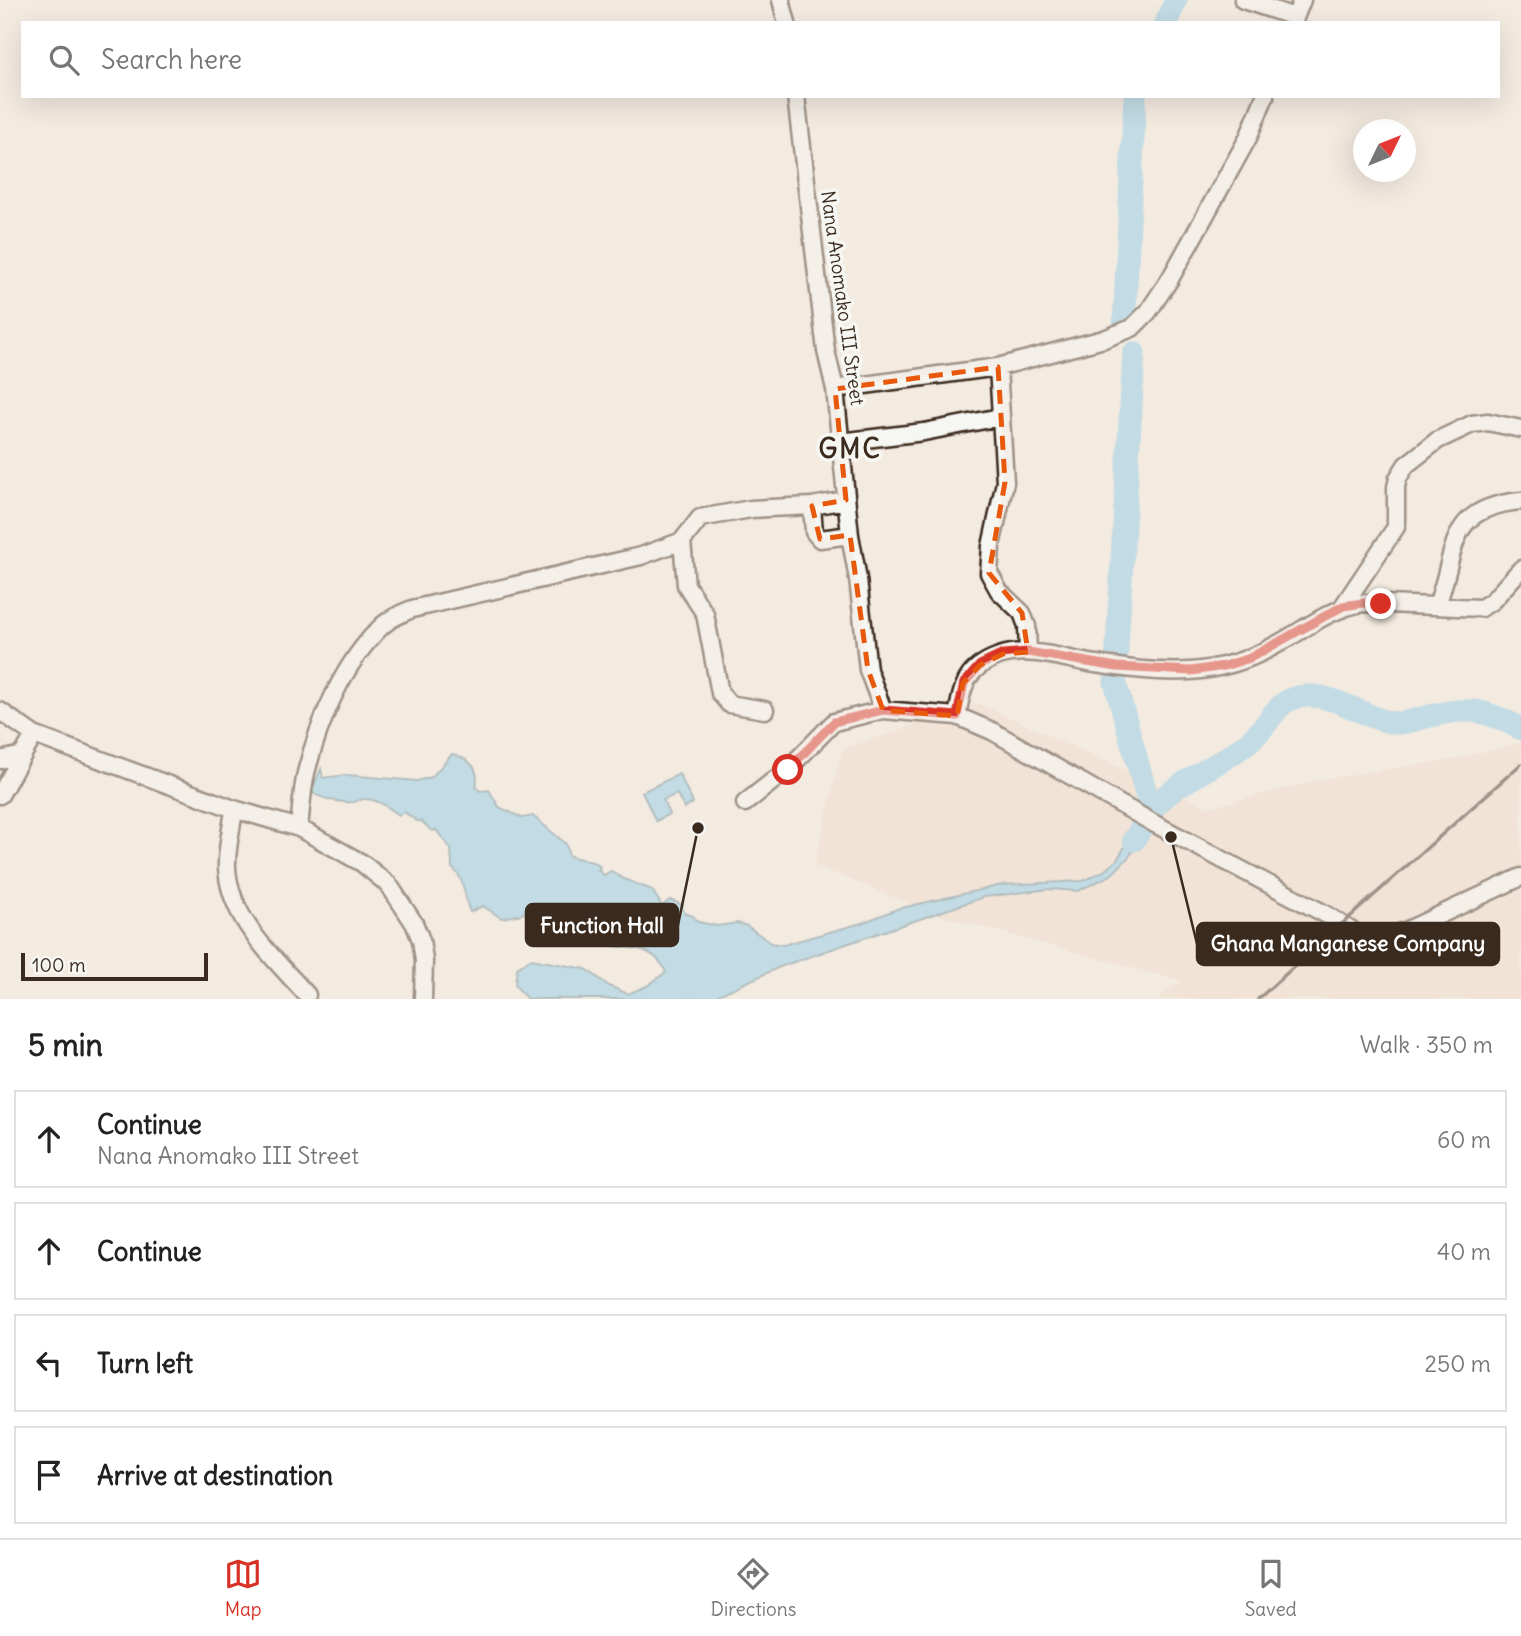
<!DOCTYPE html>
<html lang="en">
<head>
<meta charset="utf-8">
<style>
	:root { --surface:#fff; --page:#f6f6f6; --text:#222; --muted:#767676; --line:#e0e0e0; --accent:#d93025 }
	body { margin:0; font-family:Delius,sans-serif; background:var(--page); color:var(--text) }
	.compass { position:absolute; left:1353px; top:119px; width:63px; height:63px; border-radius:50%; background:var(--surface); box-shadow:0 7px 28px #0002; rotate:47deg }
	.scale { position:absolute; left:21px; bottom:18px; width:187px; box-sizing:border-box; padding-left:7px; border:4px solid #3b2a1e; border-top:0; font-size:19px; line-height:24px; white-space:nowrap; color:#3b2a1e; -webkit-text-stroke:5px #f6f6f2; paint-order:stroke }
	.stop { position:absolute; width:21px; height:21px; margin:-16px; border:5px solid #d93025; border-radius:50%; background:#fff }
	.stop.end { background:#d93025; border-color:#fff; box-shadow:0 2px 7px #0008 }
	.list { margin:0; padding:0; list-style:none }
	h2 { display:flex; justify-content:space-between; align-items:center; height:91px; margin:0; padding:0 28px; font-size:30px }
	h2 small { font-size:23px; font-weight:400; color:var(--muted) }
	.list li { display:grid; grid-template-columns:46px 1fr auto; gap:21px; align-items:center; box-sizing:border-box; height:98px; margin:0 14px 14px; padding:0 14px; border:2px solid var(--line); border-radius:0px }
	.list b { display:block; font-size:26px; white-space:nowrap }
	.list p { margin:0; font-size:23px; white-space:nowrap; color:var(--muted) }
	.list em { font-size:23px; font-style:normal; color:var(--muted) }
	.icon { flex:none; width:38px; height:38px; fill:none; stroke:currentColor; stroke-width:2; stroke-linecap:round; stroke-linejoin:round }
	.map { position:relative; flex:none; width:1521px; height:999px; overflow:hidden }
	.search { position:absolute; background:var(--surface); box-shadow:0 7px 28px #0002; left:21px; right:21px; top:21px; height:77px; display:flex; align-items:center; gap:18px; box-sizing:border-box; padding:0 24px; border-radius:0px; color:var(--muted); font-size:26px }
	.sheet { height:539px; background:var(--surface) }
	nav { display:flex; justify-content:space-around; align-items:center; box-sizing:border-box; height:98px; border-top:2px solid var(--line); background:var(--surface); font-size:19px; color:var(--muted) }
	nav a { display:grid; justify-items:center; gap:4px }
	nav .on { color:var(--accent) }
	.map>svg:first-child { display:block }
	.built { fill:#efdbca }
	.water { fill:#87cbe8; stroke:#698b97; stroke-width:2 }
	.lines { fill:none; stroke-linecap:round; stroke-linejoin:round }
	.river { stroke:#87cbe8; stroke-width:23 }
	.minor-casing { stroke:#3b2a1e; stroke-width:21 }
	.minor { stroke:#f6f6f2; stroke-width:16 }
	.rail { stroke:#3b2a1e; stroke-width:3.5 }
	.route { stroke:#d93025; stroke-width:9 }
	.marked { fill:none; stroke:#e8590c; stroke-width:5; stroke-dasharray:14 9; stroke-linejoin:round }
	.labels { text-anchor:middle; dominant-baseline:central; stroke-width:7; stroke-linejoin:round; paint-order:stroke }
	.street-label { font-size:19px; fill:#3b2a1e; stroke:#f6f6f2 }
	.district-label { font-size:26px; font-weight:bold; letter-spacing:2px; fill:#3b2a1e; stroke:#f6f6f2 }
	.leader { fill:none; stroke:#3b2a1e; stroke-width:2.5 }
	.callout-dot { fill:#3b2a1e; stroke:#f6f6f2; stroke-width:2.5 }
	.callout { fill:#3b2a1e; stroke:#3b2a1e; stroke-width:2.5 }
	.callout-label { font-size:21px; text-anchor:middle; font-weight:bold; fill:#fff }
</style>
</head>
<body>
<div class="map">
<svg width="1521" height="999" viewBox="0 0 1521 999">
	<rect width="100%" height="100%" fill="#f3eae0"/>
	<filter id="ink" filterUnits="userSpaceOnUse"><feTurbulence type="fractalNoise" baseFrequency=".0143" numOctaves="2"/><feDisplacementMap in="SourceGraphic" scale="14" xChannelSelector="R" yChannelSelector="G"/><feConvolveMatrix kernelMatrix="1 2 1 2 8 2 1 2 1" color-interpolation-filters="sRGB"/></filter>
	<g filter="url(#ink)">
		<!-- built -->
		<path class="built" d="M977 703 1209 808 1324 779 1450 760 1521 743V999H1158L1182 981 935 914 815 865 842 750Z"/>
		<!-- water -->
		<path class="water" d="M452 754C470 759 480 768 476 787L480 791 489 790 499 807 522 818 533 816 566 844 569 856 596 863 600 867 598 870 604 875 611 871 624 879 652 890 662 906 670 900 683 905 682 908 685 913 693 916 698 922 718 926 737 923 747 926 771 943 783 945 862 923 897 909 1002 885 1083 881 1104 871 1117 860 1138 824 1149 830 1127 859 1111 875 1078 891 1050 889 984 897 782 966 718 995 713 999H527L515 985 517 968 531 959 586 969 609 986 628 994 647 986 666 972C650 933 602 956 574 936 565 930 558 919 551 912 543 916 538 910 529 912 519 914 512 917 501 918L483 906 470 912C464 898 465 877 452 868L451 849 436 830 432 831 421 821H417L404 812 399 815C389 808 378 799 364 799 363 799 356 801 354 802 340 803 322 799 311 792L321 769 323 778 346 775 417 781 432 777Z
			M679 774 693 803 684 808 677 794 663 800 669 814 656 821 642 792Z"/>
		<g class="lines">
			<!-- river -->
			<path class="river" d="M1166 23 1176 0
				M1124 328 1135 96
				M1134 353 1115 682 1151 811
				M1134 840C1142 828 1148 814 1157 804 1186 775 1229 763 1258 733 1275 716 1277 698 1306 696 1339 694 1369 722 1398 723 1408 723 1420 718 1430 716 1469 706 1487 710 1521 729"/>
			<!-- minor casing -->
			<g class="minor-casing">
				<path id="minor" d="M781 0 787 23
					M1243 0 1295 17
					M1293 23 1302 0
					M796 96 826 351 835 389 850 535 858 579 868 670 883 710
					M998 367 1005 482 991 546 989 573 999 591 1022 613 1027 626 1028 652
					M835 389 998 367 1104 339 1132 328 1148 312 1170 279 1248 138 1265 96
					M840 442 924 432 1000 417
					M846 500 812 506 814 532 820 539 850 535
					M682 541 686 585 705 614 720 693 729 704 765 710
					M1437 605C1458 549 1445 508 1521 501
					M1343 606 1396 527V487L1398 478 1406 465 1438 440 1472 424 1488 422 1521 429
					M0 711 34 735 234 809 299 828 362 863 389 885 414 923 421 940 424 960 423 999
					M957 716C963 684 966 668 999 656 1027 646 1062 658 1089 663 1122 668 1157 673 1190 671 1219 669 1247 661 1272 647 1302 632 1329 608 1363 603L1481 608 1492 601 1521 569
					M0 760 23 755
					M0 795 34 735
					M745 803 787 770 834 722 883 710 957 716 992 731 1155 824 1327 915 1372 944 1412 928 1521 877
					M234 809C232 828 226 849 227 868 230 920 274 958 307 995
					M299 828C301 810 302 791 306 773 319 721 343 663 383 625 391 618 402 613 412 609L641 556 682 541 700 518 751 509 812 506"/>
			</g>
			<!-- minor -->
			<use href="#minor" class="minor"/>
			<!-- rail -->
			<path class="rail" d="M1258 999 1521 764"/>
		</g>
	</g>
	<g class="lines" filter="url(#ink)">
		<!-- route -->
		<path class="route" d="M788 770 834 722 883 710 957 716 964 683 980 665 1003 654 1028 652 1117 667 1191 671 1224 666 1250 658 1343 606 1363 603 1381 604"/>
	</g>
	<!-- marked area -->
	<path d="M0 0H1521V999H0ZM998 367 1005 482 989 573 1022 613 1028 652 1003 654 980 665 963 683 957 716 883 710 868 670 850 535 820 539 812 506 846 500 835 389Z" fill="#f3eae0" fill-opacity=".55" fill-rule="evenodd"/>
	<path class="marked" d="M998 367 1005 482 989 573 1022 613 1028 652 1003 654 980 665 963 683 957 716 883 710 868 670 850 535 820 539 812 506 846 500 835 389Z"/>
	<g class="labels">
		<!-- street labels -->
		<g class="street-label">
			<text transform="translate(843 298) rotate(82)">Nana Anomako III Street</text>
		</g>
		<!-- district labels -->
		<g class="district-label">
			<text x="850" y="448">GMC</text>
		</g>
	</g>
	<!-- callouts -->
	<path class="leader" d="M698 828L678 925M1171 837L1197 944"/>
	<g class="callout-dot">
		<circle cx="698" cy="828" r="7"/>
		<circle cx="1171" cy="837" r="7"/>
	</g>
	<g class="callout">
		<rect x="526" y="904" width="152" height="42" rx="7"/>
		<rect x="1197" y="923" width="302" height="42" rx="7"/>
	</g>
	<g class="callout-label">
		<text x="602" y="933">Function Hall</text>
		<text x="1348" y="951">Ghana Manganese Company</text>
	</g>
</svg>
<svg class="compass" viewBox="-18 -18 36 36"><path d="M0-13l5 13h-10z" fill="#e53935"/><path d="M0 13l5-13h-10z" fill="#767676"/></svg>
<div class="scale">100 m</div>
<div class="stop" style="left:788px;top:770px"></div>
<div class="stop end" style="left:1381px;top:604px"></div>
<div class="search"><svg class="icon" aria-label="search" viewBox="0 0 24 24"><circle cx="10" cy="10" r="6"/><path d="M15 15l6 6"/></svg>Search here</div>
</div>
<section class="sheet">
<h2>5 min<small>Walk · 350 m</small></h2>
<ul class="list">
<li><svg class="icon" aria-label="ahead" viewBox="0 0 24 24"><path d="M12 20V5M6 11l6-6 6 6"/></svg><div><b>Continue</b><p>Nana Anomako III Street</p></div><em>60 m</em></li>
<li><svg class="icon" aria-label="ahead" viewBox="0 0 24 24"><path d="M12 20V5M6 11l6-6 6 6"/></svg><div><b>Continue</b></div><em>40 m</em></li>
<li><svg class="icon" aria-label="left" viewBox="0 0 24 24"><path d="M17 20v-9H6M10 6l-5 5 5 5"/></svg><div><b>Turn left</b></div><em>250 m</em></li>
<li><svg class="icon" aria-label="arrive" viewBox="0 0 24 24"><path d="M6 21V4h12l-3 4 3 4H6"/></svg><div><b>Arrive at destination</b></div></li>
</ul>
</section>
<nav>
<a class="on"><svg class="icon" aria-label="map" viewBox="0 0 24 24"><path d="M3 6l6-2 6 2 6-2v14l-6 2-6-2-6 2zM9 4v14M15 6v14"/></svg>Map</a>
<a><svg class="icon" aria-label="directions" viewBox="0 0 24 24"><path d="M12 3l9 9-9 9-9-9zM9 14v-3h6M13 9l2 2-2 2"/></svg>Directions</a>
<a><svg class="icon" aria-label="saved" viewBox="0 0 24 24"><path d="M7 4h10v16l-5-4-5 4z"/></svg>Saved</a>
</nav>
</body>
</html>
